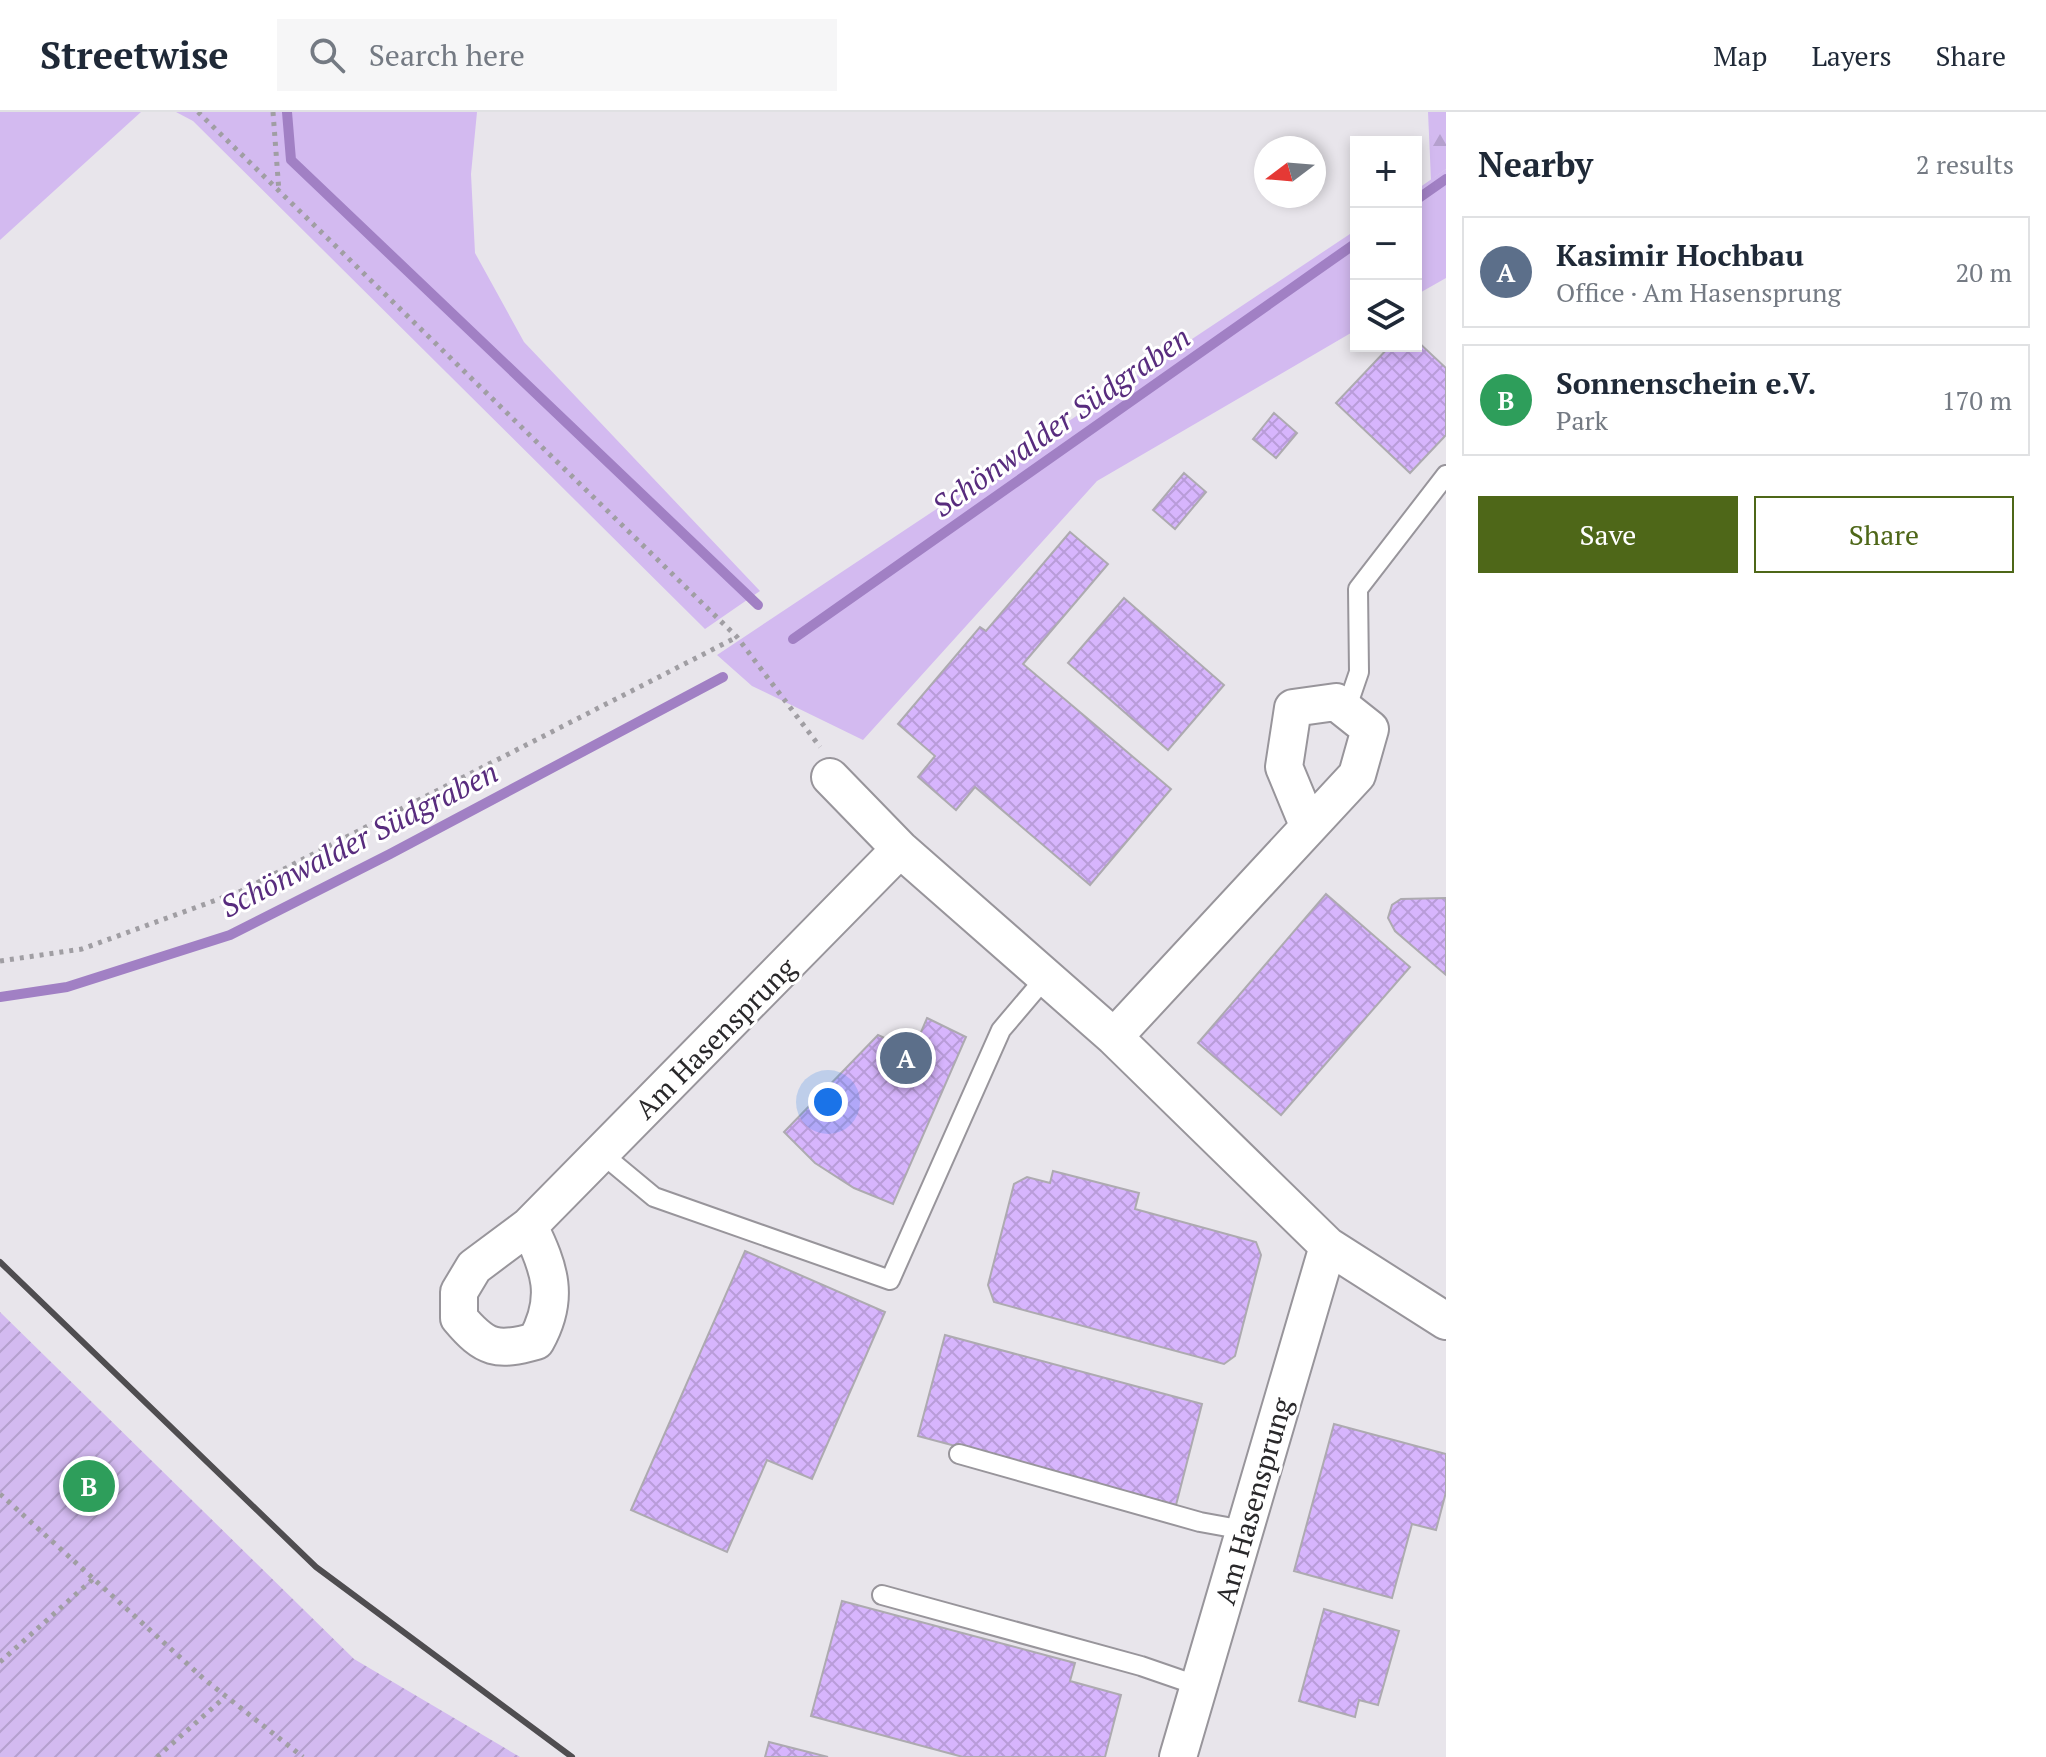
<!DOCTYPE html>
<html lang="en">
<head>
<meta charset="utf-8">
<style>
	:root { --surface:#fff; --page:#f6f6f7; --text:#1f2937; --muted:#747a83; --line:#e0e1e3; --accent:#4e6718 }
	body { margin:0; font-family:"PT Serif",serif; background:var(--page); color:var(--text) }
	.controls { position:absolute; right:24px; top:24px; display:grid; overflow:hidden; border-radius:0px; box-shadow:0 4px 12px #0003 }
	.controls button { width:72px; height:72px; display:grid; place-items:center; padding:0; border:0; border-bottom:2px solid var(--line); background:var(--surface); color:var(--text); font:40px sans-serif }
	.compass { position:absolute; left:1254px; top:24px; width:72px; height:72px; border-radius:50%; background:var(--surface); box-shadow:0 4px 12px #0003; rotate:254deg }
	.you { position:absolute; left:828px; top:990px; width:28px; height:28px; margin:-20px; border:6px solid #fff; border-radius:50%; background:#1a73e8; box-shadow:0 0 0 12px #1a73e833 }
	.badge { display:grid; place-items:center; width:52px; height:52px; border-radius:50%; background:var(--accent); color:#fff; font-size:26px; font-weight:700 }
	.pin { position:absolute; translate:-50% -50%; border:4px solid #fff; box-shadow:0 2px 8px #0006 }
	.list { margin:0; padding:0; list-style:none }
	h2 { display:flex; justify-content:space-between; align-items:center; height:104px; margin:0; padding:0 32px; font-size:34px }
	h2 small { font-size:26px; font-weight:400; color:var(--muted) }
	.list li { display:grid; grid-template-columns:52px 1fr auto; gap:24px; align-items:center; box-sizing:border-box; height:112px; margin:0 16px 16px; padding:0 16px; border:2px solid var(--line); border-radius:0px }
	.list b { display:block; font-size:30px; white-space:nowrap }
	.list p { margin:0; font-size:26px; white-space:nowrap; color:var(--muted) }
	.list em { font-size:26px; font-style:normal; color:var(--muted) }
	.actions { display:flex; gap:16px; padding:24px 32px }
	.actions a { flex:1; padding:18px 0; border:2px solid var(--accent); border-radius:0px; text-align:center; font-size:28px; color:var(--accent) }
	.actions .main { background:var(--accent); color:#fff }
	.icon { flex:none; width:44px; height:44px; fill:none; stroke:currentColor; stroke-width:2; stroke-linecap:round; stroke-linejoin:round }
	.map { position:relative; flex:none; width:1446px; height:1645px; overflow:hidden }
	header { display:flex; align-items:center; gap:48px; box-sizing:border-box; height:112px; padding:0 40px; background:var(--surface); border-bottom:2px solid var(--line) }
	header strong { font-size:38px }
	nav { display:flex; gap:44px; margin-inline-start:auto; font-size:28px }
	.search { width:560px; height:72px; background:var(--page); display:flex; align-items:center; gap:20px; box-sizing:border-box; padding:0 28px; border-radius:0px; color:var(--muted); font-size:30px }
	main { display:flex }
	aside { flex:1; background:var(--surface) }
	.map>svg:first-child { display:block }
	.grass { fill:#d3baf0 }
	.forest { fill:url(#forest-firs) }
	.garden { fill:url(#garden-furrows) }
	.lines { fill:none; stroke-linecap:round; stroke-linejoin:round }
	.stream { stroke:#a180c4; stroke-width:10 }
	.building { fill:url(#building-cross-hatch); stroke:#adaab0; stroke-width:2 }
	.service-casing { stroke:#98959b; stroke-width:22 }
	.minor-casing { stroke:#98959b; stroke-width:40 }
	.path { stroke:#a09ea3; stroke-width:5; stroke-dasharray:4 6; stroke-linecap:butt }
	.service { stroke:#fff; stroke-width:18 }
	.minor { stroke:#fff; stroke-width:36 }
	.rail { stroke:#4f4d50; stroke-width:6 }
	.labels { text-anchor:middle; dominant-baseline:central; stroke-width:6; stroke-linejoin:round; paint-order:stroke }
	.street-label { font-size:28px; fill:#29282a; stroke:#fff }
	.water-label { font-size:30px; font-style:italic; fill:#582c7e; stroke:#fff }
</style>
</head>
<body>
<header>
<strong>Streetwise</strong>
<div class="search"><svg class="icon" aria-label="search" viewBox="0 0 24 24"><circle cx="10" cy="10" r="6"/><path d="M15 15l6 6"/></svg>Search here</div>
<nav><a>Map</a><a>Layers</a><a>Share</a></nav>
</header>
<main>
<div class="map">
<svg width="1446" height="1645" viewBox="0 0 1446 1645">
	<defs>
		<pattern id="forest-firs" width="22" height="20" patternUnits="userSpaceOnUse" patternTransform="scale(2)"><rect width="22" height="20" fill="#d3baf0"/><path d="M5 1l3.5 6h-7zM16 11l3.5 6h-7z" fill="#b5a0ce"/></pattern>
		<pattern id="garden-furrows" width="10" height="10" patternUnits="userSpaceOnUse" patternTransform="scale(2)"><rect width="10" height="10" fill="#d3baf0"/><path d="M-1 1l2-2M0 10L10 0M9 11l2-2" fill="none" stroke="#b5a0ce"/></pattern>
		<pattern id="building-cross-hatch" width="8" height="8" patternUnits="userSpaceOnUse" patternTransform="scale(2)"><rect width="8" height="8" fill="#d7b5fd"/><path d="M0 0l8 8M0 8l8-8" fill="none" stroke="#b99cd9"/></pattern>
	</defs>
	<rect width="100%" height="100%" fill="#e8e5eb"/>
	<!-- grass -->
	<path class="grass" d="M0 0H141L0 128Z
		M176 0H477L471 62 475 141 524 230 760 479 705 517 193 9Z
		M1446 57V166L1416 183V78Z
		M1356 118V218L1097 369 863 628 752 574 717 543Z"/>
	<!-- forest -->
	<path class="forest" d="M1428 0H1446V57L1431 68Z"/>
	<!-- garden -->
	<path class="garden" d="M0 1200 354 1547 520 1645H0Z"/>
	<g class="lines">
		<!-- stream -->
		<path class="stream" d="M287 0 291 48 758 493
			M1416 88 1446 67
			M793 527 1356 131
			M0 885 67 875 230 823 390 742 723 565"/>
	</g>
	<!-- building -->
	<path class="building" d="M1416 228 1446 256V323L1410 361 1336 291 1390 234H1416Z
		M1274 301 1297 321 1276 346 1253 327Z
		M1184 361 1206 380 1175 417 1153 398Z
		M1070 420 1108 452 1023 552 1171 677 1090 773 975 675 956 698 918 665 935 644 898 612 980 515 986 519Z
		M1124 486 1224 573 1168 638 1068 551Z
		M1326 782 1410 855 1281 1003 1198 931Z
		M1446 786V863L1395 819 1388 806 1392 793 1401 787Z
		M927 906 966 925 893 1092 854 1076 815 1051 784 1020 878 923 913 939Z
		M1053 1059 1139 1081 1135 1097 1256 1130 1261 1143 1235 1244 1224 1252 994 1190 988 1173 1014 1072 1027 1065 1050 1071Z
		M745 1139 885 1200 812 1367 767 1348 727 1440 631 1398Z
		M945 1223 1202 1292 1176 1393 918 1324Z
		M1334 1312 1446 1342V1380L1436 1418 1412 1412 1392 1486 1294 1459Z
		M842 1489 1075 1551 1070 1569 1121 1583 1105 1645H963L811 1604Z
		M1324 1497 1399 1519 1378 1593 1359 1588 1355 1605 1299 1589Z
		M769 1630 828 1645H765Z"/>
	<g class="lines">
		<!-- service casing -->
		<g class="service-casing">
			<path id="service" d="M1346 598 1359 560 1358 477 1446 363
				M601 1041 654 1085 890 1168 1001 918 1046 865
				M959 1342 1200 1410 1244 1418
				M882 1483 1141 1554 1199 1574"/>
		</g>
		<!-- minor casing -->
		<g class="minor-casing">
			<path id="minor" d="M830 665 900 737 1114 925 1328 1134 1446 1209
				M1114 925 1357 663 1370 617 1336 590 1293 596 1284 655 1308 713
				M529 1114C550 1157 560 1186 536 1229 497 1240 485 1237 459 1206V1180L474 1155 529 1114 900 737
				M1178 1645 1328 1134"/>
		</g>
		<!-- path -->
		<path class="path" d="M198 0 737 525 820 635
			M273 0 279 80
			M0 849 82 837 241 779 737 525
			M0 1382 204 1567 303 1645
			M0 1550 93 1467
			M157 1645 225 1585"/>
		<!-- service -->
		<use href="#service" class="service"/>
		<!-- minor -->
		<use href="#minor" class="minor"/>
		<!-- rail -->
		<path class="rail" d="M0 1150 316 1455 572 1645"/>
	</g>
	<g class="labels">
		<!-- street labels -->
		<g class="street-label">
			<text transform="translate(715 926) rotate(-45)">Am Hasensprung</text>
			<text transform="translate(1253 1389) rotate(-74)">Am Hasensprung</text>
		</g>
		<!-- water labels -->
		<g class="water-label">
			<text transform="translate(1061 309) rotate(-35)">Schönwalder Südgraben</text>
			<text transform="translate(359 727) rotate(-27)">Schönwalder Südgraben</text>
		</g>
	</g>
</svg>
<div class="controls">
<button>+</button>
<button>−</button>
<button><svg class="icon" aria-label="layers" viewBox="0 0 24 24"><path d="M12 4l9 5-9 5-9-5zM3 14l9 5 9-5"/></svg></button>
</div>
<svg class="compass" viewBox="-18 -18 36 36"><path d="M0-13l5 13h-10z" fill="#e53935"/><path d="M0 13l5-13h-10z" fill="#747a83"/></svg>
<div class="you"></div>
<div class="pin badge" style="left:906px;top:946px;background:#5c6f8a">A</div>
<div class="pin badge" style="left:89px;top:1374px;background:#2e9e5b">B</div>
</div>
<aside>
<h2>Nearby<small>2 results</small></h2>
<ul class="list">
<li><span class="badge" style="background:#5c6f8a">A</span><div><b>Kasimir Hochbau</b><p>Office · Am Hasensprung</p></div><em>20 m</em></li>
<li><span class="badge" style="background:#2e9e5b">B</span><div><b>Sonnenschein e.V.</b><p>Park</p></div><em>170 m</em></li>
</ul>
<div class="actions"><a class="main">Save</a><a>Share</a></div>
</aside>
</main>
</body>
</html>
